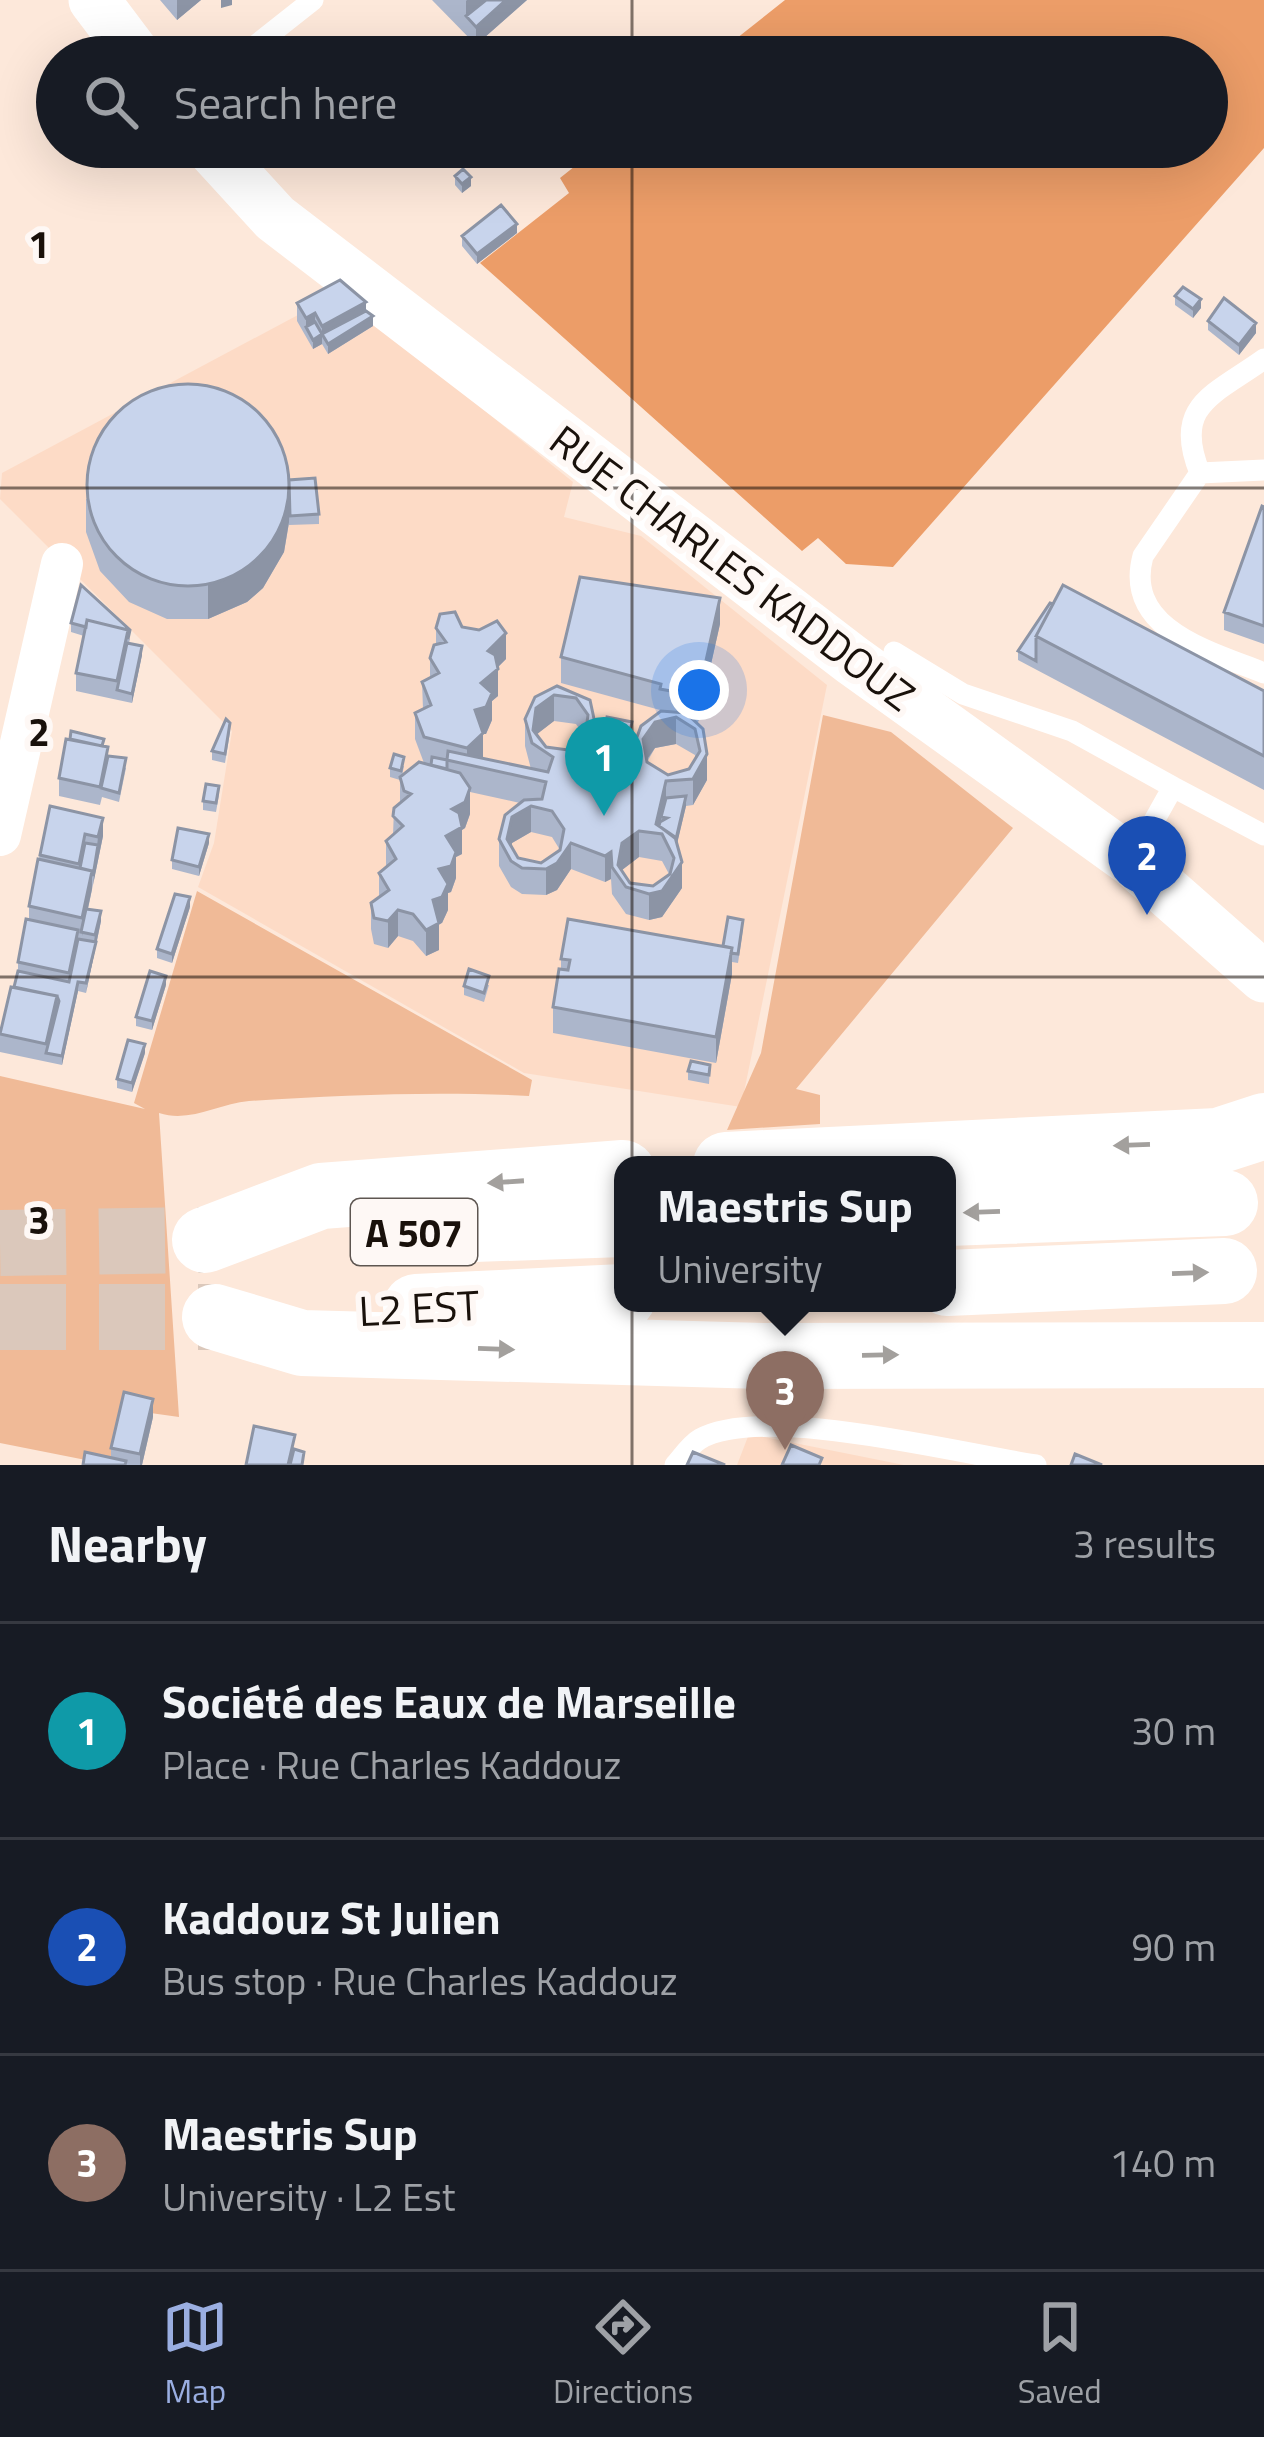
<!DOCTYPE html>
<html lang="en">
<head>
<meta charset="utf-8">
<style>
	:root { --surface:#171b24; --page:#242831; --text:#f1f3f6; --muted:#9ea1a6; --line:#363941; --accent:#9aaee1 }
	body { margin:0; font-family:"Titillium Web",sans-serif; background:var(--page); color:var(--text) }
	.you { position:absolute; left:699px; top:690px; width:42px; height:42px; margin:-30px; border:9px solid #fff; border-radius:50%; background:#1a73e8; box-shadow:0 0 0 18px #1a73e833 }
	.badge { display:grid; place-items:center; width:78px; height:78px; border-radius:50%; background:var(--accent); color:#fff; font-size:39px; font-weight:700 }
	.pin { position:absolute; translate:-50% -99px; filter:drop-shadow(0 3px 6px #0008) }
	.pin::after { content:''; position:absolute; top:63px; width:42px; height:36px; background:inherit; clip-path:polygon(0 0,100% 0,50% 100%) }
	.popup { position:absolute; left:614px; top:1156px; width:342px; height:156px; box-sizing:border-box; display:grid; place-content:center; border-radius:24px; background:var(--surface); filter:drop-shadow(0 3px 9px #0005); font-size:39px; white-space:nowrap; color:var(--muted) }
	.popup b { font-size:45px; color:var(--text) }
	.popup::after { content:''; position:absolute; left:50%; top:100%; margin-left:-24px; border:24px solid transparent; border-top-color:var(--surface) }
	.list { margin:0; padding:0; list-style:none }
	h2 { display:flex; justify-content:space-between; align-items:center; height:156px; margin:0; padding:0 48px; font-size:51px }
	h2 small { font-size:39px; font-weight:400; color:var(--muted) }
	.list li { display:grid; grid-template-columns:78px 1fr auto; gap:36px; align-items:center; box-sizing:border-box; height:216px; padding:0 48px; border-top:3px solid var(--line) }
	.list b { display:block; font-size:45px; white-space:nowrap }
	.list p { margin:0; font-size:39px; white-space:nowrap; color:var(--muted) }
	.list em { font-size:39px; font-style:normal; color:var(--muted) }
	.icon { flex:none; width:66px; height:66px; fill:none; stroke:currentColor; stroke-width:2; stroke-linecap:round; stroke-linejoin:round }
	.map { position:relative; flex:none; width:1264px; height:1465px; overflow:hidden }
	.search { position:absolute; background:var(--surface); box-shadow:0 12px 48px #0002; left:36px; right:36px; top:36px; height:132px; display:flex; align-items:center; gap:30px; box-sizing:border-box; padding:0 42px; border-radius:66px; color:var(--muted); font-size:45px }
	.sheet { height:804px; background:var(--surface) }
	nav { display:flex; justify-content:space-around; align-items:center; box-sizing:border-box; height:168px; border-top:3px solid var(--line); background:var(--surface); font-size:33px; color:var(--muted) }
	nav a { display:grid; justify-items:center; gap:6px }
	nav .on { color:var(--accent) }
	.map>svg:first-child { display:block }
	.built { fill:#fddbc6 }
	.green { fill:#f0ba97 }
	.water { fill:#ec9d68 }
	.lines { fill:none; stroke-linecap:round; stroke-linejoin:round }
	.motorway-tunnel { stroke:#dbc8bb; stroke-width:66; stroke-dasharray:66 33; stroke-linecap:butt }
	.service { stroke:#fff; stroke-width:21 }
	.minor { stroke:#fff; stroke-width:42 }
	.tertiary { stroke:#fff; stroke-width:51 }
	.motorway { stroke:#fff; stroke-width:66 }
	.wall { fill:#acb6cb; fill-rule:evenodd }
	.shaded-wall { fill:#8c94a5 }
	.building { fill:#c8d4ec; stroke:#8c94a5; stroke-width:3; fill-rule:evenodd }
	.oneway { fill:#a3a09d }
	.grid { fill:none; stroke:#19110b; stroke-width:3; stroke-opacity:0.55 }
	.labels { text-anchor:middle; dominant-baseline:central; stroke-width:12; stroke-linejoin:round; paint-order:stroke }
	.shield { fill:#fef8f5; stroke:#5e5651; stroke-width:3 }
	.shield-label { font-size:39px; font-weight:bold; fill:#19110b }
	.street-label { font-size:42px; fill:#19110b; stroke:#fef8f5 }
	.grid-label { font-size:39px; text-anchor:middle; font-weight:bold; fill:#19110b; stroke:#fef8f5; stroke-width:12; stroke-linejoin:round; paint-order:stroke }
</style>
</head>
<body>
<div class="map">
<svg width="1264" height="1465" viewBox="0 0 1264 1465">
	<rect width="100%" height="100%" fill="#fde8da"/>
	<!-- built -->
	<path class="built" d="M339 293 573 482 564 517 641 536 827 685 741 1107 524 1073 198 887 214 843 232 731 0 499 2 473Z
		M749 1434 904 1465H737Z"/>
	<!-- green -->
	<path class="green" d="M823 715 891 732 1013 828 796 1089 820 1095V1124L727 1130 761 1053Z
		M197 891 532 1080 529 1096C435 1091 343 1095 249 1101 218 1104 190 1123 159 1113L179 1417 122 1409 111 1465 0 1443V1076L145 1109 134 1103Z"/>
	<!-- water -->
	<path class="water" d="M785 0H1264V148L893 567 846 564 818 538 802 551 480 263 569 193 560 178 599 147H1207V57H713Z"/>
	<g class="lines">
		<!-- motorway-tunnel -->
		<path class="motorway-tunnel" d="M0 1243 205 1240
			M0 1317H215"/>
		<!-- service -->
		<path class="service" d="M241 57 313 0
			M1200 473 1143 556C1123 630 1212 652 1264 673
			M1200 473C1172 405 1214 395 1264 359
			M1200 473 1264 470
			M894 652 963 694 1072 731 1173 787
			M1132 860 1173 787 1264 835
			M675 1465C682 1457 691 1444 700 1439 763 1403 961 1454 1036 1465"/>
		<!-- minor -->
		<path class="minor" d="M0 835 62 564"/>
		<!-- tertiary -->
		<path class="tertiary" d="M94 0 137 57
			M210 147 275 218 852 660 1132 861 1264 977"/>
		<!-- motorway -->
		<path class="motorway" d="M726 1165 1218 1141 1264 1126
			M947 1213 1225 1203
			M417 1231 623 1224
			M205 1240 321 1196 623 1173
			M947 1283 1224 1271
			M416 1307 623 1297
			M215 1317 302 1343 763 1356 1264 1355"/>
	</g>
	<!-- wall -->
	<path class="wall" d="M160 0H201L177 20Z
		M432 0H527L476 45Z
		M455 176 471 186 462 193 455 185Z
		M517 233 477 264 462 246V236Z
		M1175 296 1201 308 1193 318 1175 305Z
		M297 303 366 311 373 326 328 354 322 344 313 349 297 321Z
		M1208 321 1256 333 1239 355 1208 330Z
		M289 480 319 514V524L289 525V523L284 552 263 588 247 602 208 619H167L129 602 100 571 86 532V499Z
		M1264 507V644L1224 630V612Z
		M1050 603 1264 691V790L1018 660V651Z
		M71 623 130 639 129 643 142 655 132 703 76 691V673L84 636 71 632Z
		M720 624 698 722H696L707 780 693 805 686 806 677 843 682 888 662 917 649 920 626 914 612 894 611 879 605 882 571 869 557 890 546 895 522 894 511 887 499 866V839L520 803 470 792V814L465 828 462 830V854L456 857V878L451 892 448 893V910L442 923 439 924V950L426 956 413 941 398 936 388 948 374 944 371 929V903L379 897V873L386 867V841L393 835 394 808 400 803V780L390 777V768L404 766 402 776 424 763 415 739V713L423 709 422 682 430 678V658L436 644V628L462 627 506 659 497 668 498 696 492 701V720L486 734H483V758L531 769 525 746V719L557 686 590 700 596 728 637 737 660 712V710L561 683V657ZM554 721 576 724 585 737 568 750 546 747 536 734ZM676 744 695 755V758L689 769 668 775 647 762 655 748ZM531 832 552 837 560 850 541 863 518 858 512 846V843ZM639 857 662 861 669 874 653 886 630 883 622 870Z
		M230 732 225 763 212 760V751Z
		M104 746 108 756 126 768 119 802 102 797 100 805 59 796V778Z
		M219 795 216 812 203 810V801Z
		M50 806 103 836 88 909 101 921 86 993 78 991 62 1065 0 1052V1034L18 971V962L29 920V906Z
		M209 843 199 876 172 869V860Z
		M190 907 172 963 157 958V949Z
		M743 929 738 963 732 962V974L716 1063 553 1033V1007L561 969V959L723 946Z
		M166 985 152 1030 136 1026V1017Z
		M489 985 484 1002 464 995V986Z
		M145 1053 132 1092 117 1088V1079Z
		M710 1065 709 1084 688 1080V1071Z
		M153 1417 142 1465H83L111 1458V1448Z"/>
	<!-- shaded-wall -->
	<path class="shaded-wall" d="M177 0H201L177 20Z
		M221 0H232V5L221 8Z
		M467 0H527L476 45V27L466 16V34V1Z
		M471 177V186L462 193V184Z
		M517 224V233L477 264V254Z
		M1201 299V308L1193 318V309Z
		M366 302V320L322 334V326Z
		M315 313V331L306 327V318Z
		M373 316V326L328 354V344Z
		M1256 323V333L1239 355V345Z
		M322 334V344L313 349V340Z
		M290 485 289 522 284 552 263 588 247 602 208 619V585Z
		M720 598V624L698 722V696Z
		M506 633V659L489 676 498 669V696L492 701V720L486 734H483V759L467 765V748L488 651Z
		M142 646V655L132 703V694Z
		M554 695V721L536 735 533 730 536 708Z
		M676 717V744L655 748 643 765V739L655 722Z
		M707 754V780L693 805V779Z
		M666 781V807L661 817V826L656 824Z
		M470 788V814L465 828 462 830V854L456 857V878L451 892 448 893V910L442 923 439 924V950L426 956V930L452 809Z
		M686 796V806L673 861V852Z
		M531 806V832L512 843 509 857 507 839 512 817Z
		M103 818V836L93 885 98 837Z
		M639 831V857L622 870 618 865 622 843Z
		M209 834V843L199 876V867Z
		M571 843V869L557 890 546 895V869Z
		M611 852V879L605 882V856Z
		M682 862V888L662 917 649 920V894Z
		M92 871V889L82 936V918Z
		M190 897V907L172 963V954Z
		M398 910V936L388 948V921Z
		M101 911V921L86 993 95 935Z
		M732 948V974L716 1063V1037Z
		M166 976V985L152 1030V1021Z
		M78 982V991L62 1065V1056Z
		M145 1044V1053L132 1092V1083Z
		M153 1399V1417L142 1465H140V1454Z"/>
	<!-- building -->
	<path class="building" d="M486 0H506L476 27 466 16Z
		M463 169 471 177 462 184 455 176Z
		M501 205 517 224 477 254 462 236Z
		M340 280 366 302 322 326 315 313 306 318 297 303Z
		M1183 287 1201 299 1193 309 1175 296Z
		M1224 298 1256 323 1239 345 1208 321Z
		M366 311 373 316 328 344 322 334Z
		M315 322 322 334 313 340 306 327Z
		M87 485a101 101 0 1 1 202 0a101 101 0 1 1-202 0Z
		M315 478 319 514 290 516 289 480Z
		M1262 506 1264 507V626L1224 612Z
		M580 577 720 598 698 696 660 689 661 684 561 657Z
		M81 585 130 630 128 639V630L87 620 86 627 71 623Z
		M1063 585 1264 691V756L1036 636Z
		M1050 603 1053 604 1036 636V661L1018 651Z
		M455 612 462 627 479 630 497 621 506 633 488 651 495 655 498 669 481 683 492 693 486 707 475 710 483 733 467 748 424 737 415 713 431 705 422 682 439 673 430 658 434 645 446 642 436 628 440 614Z
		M87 620 128 630 117 681 76 673Z
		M127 643 142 646 132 694 117 690Z
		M557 686 590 700 596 728 604 730 607 717 632 722 629 735 637 737 641 726 661 711 686 713 703 729 707 754 693 779 666 781 656 824 675 837 682 862 662 891 649 894 626 887 612 867 611 852 605 856 571 843 557 863 546 869 522 868 511 861 499 839 505 815 524 800 542 799 546 782 447 760 448 751 548 772 553 757 532 743 525 719 535 697ZM554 695 576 698 588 715 585 737 568 750 546 747 533 730 536 708ZM676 717 695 729 700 751 689 769 668 775 647 762 643 739 655 722ZM531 806 552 811 564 829 560 850 541 863 518 858 507 839 512 817ZM639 831 662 834 674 858 670 874 653 886 630 883 618 865 622 843Z
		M226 719 230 723 225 754 212 751Z
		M71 731 104 739 102 746 70 739Z
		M66 739 108 747 100 787 59 778Z
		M394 754 404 757 401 771 390 768Z
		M108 756 126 758 119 793 101 788Z
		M432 757 447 760V769L431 765Z
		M419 762 460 773 470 788 465 802 452 809 459 813 462 827 446 836 456 852 451 866 439 869 448 884 442 897 433 900 439 923 426 930 413 914 398 910 388 921 374 918 371 903 389 890 379 873 396 859 386 841 403 826 393 816 394 808 411 794 404 791 400 777Z
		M206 784 219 786 216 803 203 801Z
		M686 796 676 839 659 826 660 822 667 818 661 817 666 798Z
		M50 806 103 818 98 837 85 834 79 864 40 855Z
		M178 828 209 834 199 867 172 860Z
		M85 843 98 845 93 876 92 871 80 868Z
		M38 859 92 871 82 918 29 906Z
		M175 894 190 897 172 954 157 949Z
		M86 909 101 911 95 935 81 932Z
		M728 917 743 920 738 954 731 953 732 948 723 946Z
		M26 919 78 930 69 973 18 962Z
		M568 919 732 948 716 1037 553 1007 559 969 568 970 570 960 561 959Z
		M78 939 96 942 86 983 78 982 62 1056 46 1053 59 1001 57 996 14 987 18 971 69 982Z
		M469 969 489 976 484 993 464 986Z
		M150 971 166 976 152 1021 136 1017Z
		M11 987 57 996 46 1044 0 1034Z
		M128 1040 145 1044 132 1083 117 1079Z
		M691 1061 710 1065 709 1075 688 1071Z
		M124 1392 153 1399 140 1454 111 1448Z
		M254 1426 295 1435 288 1465H246Z
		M791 1445 822 1458 819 1465H782Z
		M294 1449 304 1452 302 1465H290Z
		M85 1452 126 1461 125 1465H83Z
		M693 1452 725 1465H687Z
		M1075 1454 1102 1465H1071Z"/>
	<!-- one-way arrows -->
	<defs><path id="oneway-solid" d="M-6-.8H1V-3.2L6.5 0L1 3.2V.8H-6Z" transform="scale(3)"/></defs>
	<g class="oneway">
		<use href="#oneway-solid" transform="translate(1132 1145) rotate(178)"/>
		<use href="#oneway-solid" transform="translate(506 1182) rotate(176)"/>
		<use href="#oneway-solid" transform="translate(982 1212) rotate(178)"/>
		<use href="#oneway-solid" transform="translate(1190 1273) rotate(-2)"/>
		<use href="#oneway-solid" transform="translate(496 1349) rotate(2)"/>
		<use href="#oneway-solid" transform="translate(880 1355) rotate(-1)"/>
	</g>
	<!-- grid -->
	<path class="grid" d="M632 0V57M632 147V1465M0 488H1264M0 977H1264"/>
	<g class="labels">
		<!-- shield labels -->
		<rect class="shield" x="351" y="1199" width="126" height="66" rx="9"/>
		<g class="shield-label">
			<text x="414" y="1232">A 507</text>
		</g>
		<!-- street labels -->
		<g class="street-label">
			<text transform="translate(733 567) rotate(37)">RUE CHARLES KADDOUZ</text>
			<text transform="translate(419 1307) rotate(-3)">L2 EST</text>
		</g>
	</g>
	<g class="grid-label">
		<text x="39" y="258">1</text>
		<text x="39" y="746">2</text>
		<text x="39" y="1234">3</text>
	</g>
</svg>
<div class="you"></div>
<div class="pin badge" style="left:604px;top:816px;background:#0f9aa8">1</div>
<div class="pin badge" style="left:1147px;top:915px;background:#1a4fb4">2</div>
<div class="pin badge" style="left:785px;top:1450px;background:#8d6e63">3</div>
<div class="popup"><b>Maestris Sup</b>University</div>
<div class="search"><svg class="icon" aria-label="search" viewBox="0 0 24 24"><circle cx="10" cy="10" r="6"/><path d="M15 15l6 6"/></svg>Search here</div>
</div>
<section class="sheet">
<h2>Nearby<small>3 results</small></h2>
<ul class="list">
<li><span class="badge" style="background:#0f9aa8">1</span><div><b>Société des Eaux de Marseille</b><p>Place · Rue Charles Kaddouz</p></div><em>30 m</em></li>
<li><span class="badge" style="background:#1a4fb4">2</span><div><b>Kaddouz St Julien</b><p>Bus stop · Rue Charles Kaddouz</p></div><em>90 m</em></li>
<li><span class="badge" style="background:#8d6e63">3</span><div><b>Maestris Sup</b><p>University · L2 Est</p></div><em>140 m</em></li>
</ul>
</section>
<nav>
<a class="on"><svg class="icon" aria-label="map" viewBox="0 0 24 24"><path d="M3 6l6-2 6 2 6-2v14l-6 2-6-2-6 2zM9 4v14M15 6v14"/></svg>Map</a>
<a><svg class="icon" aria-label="directions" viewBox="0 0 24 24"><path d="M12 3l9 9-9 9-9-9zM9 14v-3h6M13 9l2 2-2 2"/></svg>Directions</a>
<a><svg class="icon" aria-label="saved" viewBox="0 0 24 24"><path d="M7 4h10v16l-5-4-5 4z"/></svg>Saved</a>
</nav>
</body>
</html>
